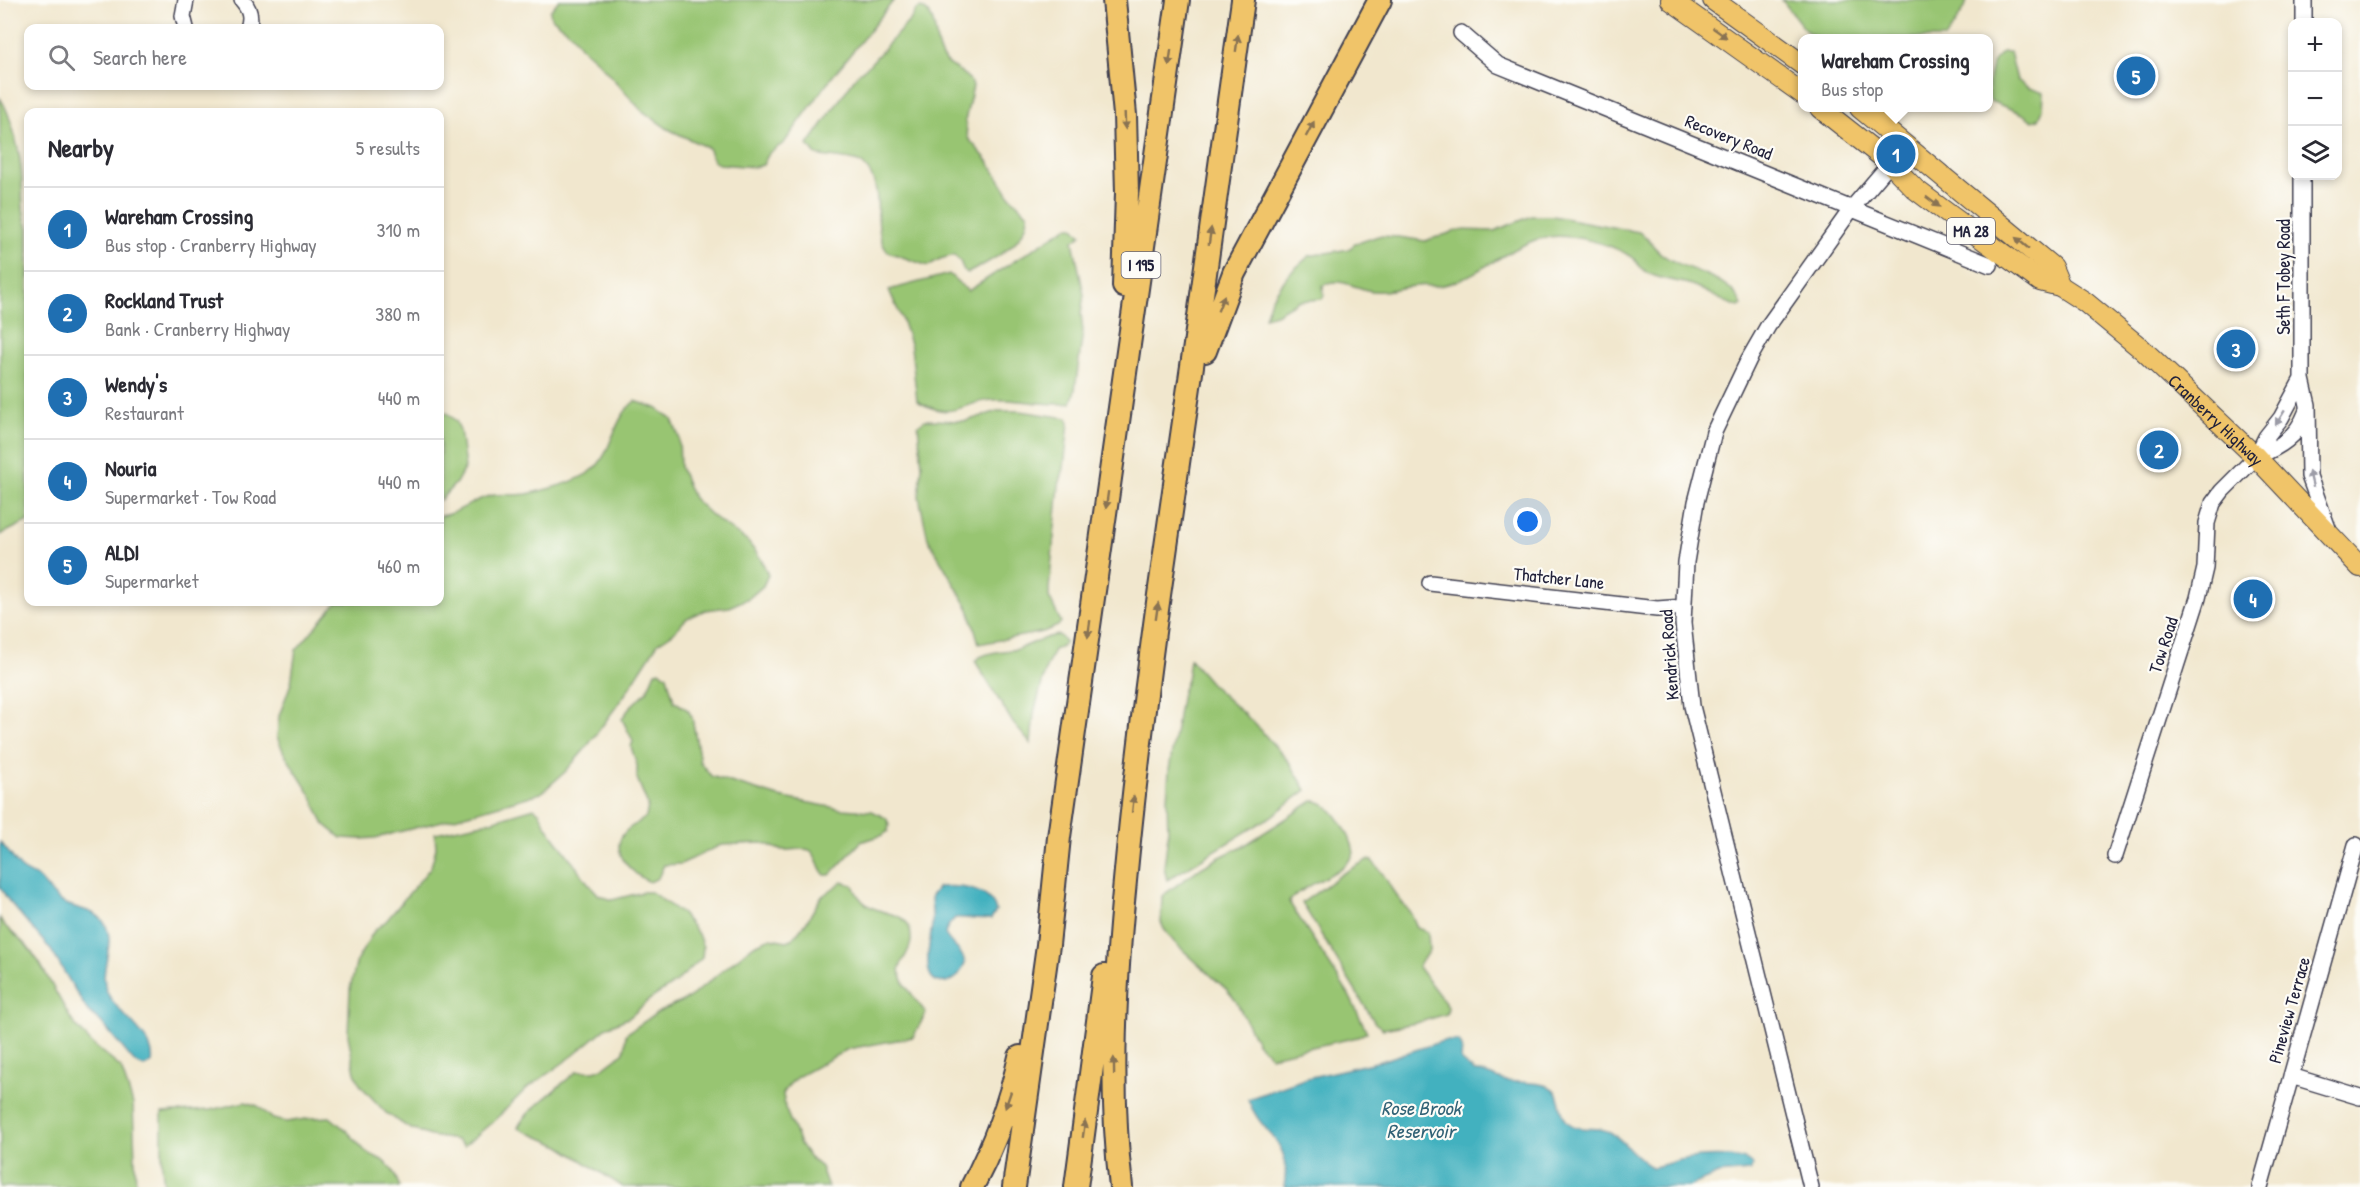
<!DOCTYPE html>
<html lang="en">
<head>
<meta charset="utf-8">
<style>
	:root { --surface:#fff; --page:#f2f2f3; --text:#2b2b33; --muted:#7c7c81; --line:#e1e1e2; --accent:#1f6fb2 }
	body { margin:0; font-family:"Patrick Hand",sans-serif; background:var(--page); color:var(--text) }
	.controls { position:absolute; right:18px; top:18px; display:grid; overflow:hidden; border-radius:12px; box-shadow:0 3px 9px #0003 }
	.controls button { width:54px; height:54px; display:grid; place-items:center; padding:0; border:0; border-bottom:2px solid var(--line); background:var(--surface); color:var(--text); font:30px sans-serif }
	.you { position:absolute; left:1528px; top:522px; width:21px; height:21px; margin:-15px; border:4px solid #fff; border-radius:50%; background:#1a73e8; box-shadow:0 0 0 9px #1a73e833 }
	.badge { display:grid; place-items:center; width:39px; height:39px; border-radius:50%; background:var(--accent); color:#fff; font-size:20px; font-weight:700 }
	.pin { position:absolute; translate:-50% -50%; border:3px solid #fff; box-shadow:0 2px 6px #0006 }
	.popup { position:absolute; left:1798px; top:34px; width:195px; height:78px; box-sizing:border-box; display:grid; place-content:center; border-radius:12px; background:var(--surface); filter:drop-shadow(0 2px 4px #0005); font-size:20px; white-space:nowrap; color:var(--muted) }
	.popup b { font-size:22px; color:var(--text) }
	.popup::after { content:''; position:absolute; left:50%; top:100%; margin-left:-12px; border:12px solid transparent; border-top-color:var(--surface) }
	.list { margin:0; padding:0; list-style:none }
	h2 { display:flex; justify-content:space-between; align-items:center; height:78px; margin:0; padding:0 24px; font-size:26px }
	h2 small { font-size:20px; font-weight:400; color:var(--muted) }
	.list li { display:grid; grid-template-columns:39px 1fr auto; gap:18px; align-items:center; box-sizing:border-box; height:84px; padding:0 24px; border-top:2px solid var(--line) }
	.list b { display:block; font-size:22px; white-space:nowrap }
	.list p { margin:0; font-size:20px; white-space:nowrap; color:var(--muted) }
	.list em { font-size:20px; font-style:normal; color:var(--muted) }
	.icon { flex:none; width:33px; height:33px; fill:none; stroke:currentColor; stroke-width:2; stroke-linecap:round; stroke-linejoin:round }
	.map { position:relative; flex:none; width:2360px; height:1187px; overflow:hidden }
	.search { position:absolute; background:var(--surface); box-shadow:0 3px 9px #0003; left:24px; top:24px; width:420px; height:66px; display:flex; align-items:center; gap:15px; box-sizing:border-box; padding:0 21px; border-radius:12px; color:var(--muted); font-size:22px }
	.panel { position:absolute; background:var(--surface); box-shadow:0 3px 9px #0003; left:24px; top:108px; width:420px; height:498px; border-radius:12px }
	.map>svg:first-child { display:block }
	.green { fill:#98c572; stroke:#5d7456; stroke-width:1.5 }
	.water { fill:#43b1bf; stroke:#326a7d; stroke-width:1.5 }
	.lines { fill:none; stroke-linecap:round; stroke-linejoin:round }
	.minor-casing { stroke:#414051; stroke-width:18 }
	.major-casing { stroke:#414051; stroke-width:22 }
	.highway-casing { stroke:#414051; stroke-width:26 }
	.minor { stroke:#fff; stroke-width:15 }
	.major { stroke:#f0c469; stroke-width:20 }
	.highway { stroke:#f0c469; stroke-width:22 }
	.oneway { fill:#897352 }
	.oneway2 { fill:#9c9ca7 }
	.labels { text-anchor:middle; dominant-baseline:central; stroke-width:4.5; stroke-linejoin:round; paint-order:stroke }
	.shield { fill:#fdfcf7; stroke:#646373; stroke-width:1.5 }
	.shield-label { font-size:16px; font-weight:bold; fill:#22223b }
	.street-label { font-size:18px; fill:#22223b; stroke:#fdfcf7 }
	.water-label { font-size:20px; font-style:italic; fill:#316276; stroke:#fdfcf7 }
</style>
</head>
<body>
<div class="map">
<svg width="2360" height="1187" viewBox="0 0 2360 1187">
	<rect width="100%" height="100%" fill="#fdfcf7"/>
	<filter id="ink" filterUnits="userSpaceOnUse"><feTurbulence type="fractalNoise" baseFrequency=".0167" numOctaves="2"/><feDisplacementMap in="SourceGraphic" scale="12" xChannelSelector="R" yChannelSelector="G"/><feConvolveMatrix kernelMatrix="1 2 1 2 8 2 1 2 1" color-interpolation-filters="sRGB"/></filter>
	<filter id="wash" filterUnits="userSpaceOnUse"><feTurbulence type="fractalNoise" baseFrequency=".008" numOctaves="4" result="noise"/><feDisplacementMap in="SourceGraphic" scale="24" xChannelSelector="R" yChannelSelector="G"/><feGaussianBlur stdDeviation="1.35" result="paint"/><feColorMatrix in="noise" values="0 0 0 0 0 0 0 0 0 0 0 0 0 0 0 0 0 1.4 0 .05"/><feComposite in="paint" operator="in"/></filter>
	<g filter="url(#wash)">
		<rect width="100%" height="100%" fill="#f1e7ce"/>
		<!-- green -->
		<path class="green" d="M559 0H894L832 77 784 143 769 153 763 165 755 167 719 164 714 162 708 148 668 129 641 110 598 62 580 46 572 34 551 17 550 11Z
			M1782 0H1967L1965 8 1946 38 1820 39 1806 31Z
			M921 8C940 16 932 42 942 57 951 70 967 71 973 86L965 121 968 138 988 161 1009 195 1028 214C1028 243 991 261 968 273L964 271 960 261 954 255 940 259 928 266 888 252C869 231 888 184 862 164 854 158 827 158 816 155L808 145 857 75 869 65 911 19 916 10Z
			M2002 52H2010L2017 80 2029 88 2044 93 2043 109 2039 119 2033 121 2021 113 1990 101C1987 85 1988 63 2002 52Z
			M0 98C12 115 21 157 22 178 23 196 21 211 28 228V521L0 535Z
			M1532 216H1553L1639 232C1649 238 1653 248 1663 255 1687 273 1729 274 1742 305L1739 307C1722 302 1710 293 1694 286 1680 280 1663 281 1650 274 1641 271 1638 261 1630 256 1609 243 1567 232 1542 238 1507 247 1468 285 1435 286 1429 286 1422 285 1416 286 1400 287 1383 294 1367 290 1354 287 1335 276 1323 286L1324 295 1322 299 1298 301 1276 314 1265 317 1271 299 1289 274 1309 256 1349 249 1355 244 1378 236 1399 237 1425 241 1459 230 1494 231Z
			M1067 227H1074L1081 235 1073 241 1084 295 1081 313 1083 331 1075 390 1071 403C1044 407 1018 398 992 400 958 403 954 422 917 401L911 347 902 319 889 290 949 274 968 291Z
			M635 401 656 408 672 419 679 437 680 467 693 498 712 516 748 542 761 559 768 575 763 586 749 598 729 607 705 610 687 618 673 633 658 643 624 696 586 748 565 772 541 793 458 817 375 838 361 839 341 838 323 823 312 797 284 753 277 737 279 716 291 683 296 650 337 602H440V516C459 514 471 500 490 496 502 493 515 496 527 494 545 490 582 481 595 468 613 450 613 418 635 401Z
			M998 411H1020L1067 418 1069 422 1064 468 1059 485 1049 589V597L1061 622 1058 626 1043 632 979 644 969 609 928 539 919 497 922 466 918 425 925 420 966 421Z
			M447 413 456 421 460 430 465 467 456 483 440 500V415Z
			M1059 635 1066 643 1054 650 1046 668 1034 713 1031 744 1013 723 975 661C985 651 1003 652 1017 649 1031 645 1044 636 1059 635Z
			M1190 659 1214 687 1254 723 1290 763 1306 790 1272 816 1167 880 1164 867 1168 835 1167 799 1169 770 1182 692 1187 680Z
			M661 671 667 676 674 701 688 710 692 717 700 762 711 776 779 797 841 809 872 811 886 818 889 824 888 831 883 835 861 842 830 875H825C818 869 818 857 811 851 805 846 791 851 783 850 775 850 769 843 761 843L721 845 681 864 664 865 658 878 650 882C632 875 607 850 626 831 631 826 640 822 646 817L648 806 637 778V765L631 747 633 741 622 719 630 707 647 691 655 672Z
			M1313 801C1332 800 1352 837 1354 853 1345 875 1304 882 1289 902L1349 995 1367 1032 1358 1037 1271 1056 1257 1043 1236 1001 1227 990 1174 942 1164 929 1161 922 1162 896 1196 871 1220 857 1245 845Z
			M534 808 540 813 545 824 588 883 599 895 612 900 643 892H651L682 914 698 934 703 947 702 958 675 983 649 1000 630 1017 607 1027 574 1055 525 1090 497 1118 464 1146 457 1140 430 1136 409 1128 386 1113 361 1086 355 1073 348 1035 350 989 357 960 374 931 387 920 431 867 436 848 435 833 488 822Z
			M1367 860 1372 861C1380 869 1386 878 1391 888 1401 904 1411 908 1417 928L1428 932 1429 950 1418 967 1448 1007 1447 1014 1416 1023 1383 1029 1375 1023 1302 903 1342 874Z
			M842 882 853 885C867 927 913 899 911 941 910 953 900 961 899 971L905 985 926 1013 913 1037 848 1049 797 1077 788 1086 783 1094 785 1108 800 1144 809 1157 821 1167 828 1187H623L560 1146 518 1128C522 1114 564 1083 577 1071H594L603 1068 624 1052 626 1034 657 1013 689 998 754 945 771 938 787 941 792 939 807 921 821 897Z
			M0 918 4 925 26 945 39 962 72 1021 91 1043 121 1068 133 1104 136 1187H0Z
			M245 1102 258 1106 273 1119 286 1122 312 1118 330 1117 348 1132 366 1152 382 1160 392 1169 400 1187H164L162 1166V1113L210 1110Z"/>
		<!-- water -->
		<path class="water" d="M0 842C8 850 13 859 20 867 26 873 34 874 39 879 48 887 52 896 62 902 74 909 94 909 103 921 119 943 97 968 107 992 117 1015 157 1036 152 1063L144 1067 135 1063 101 1022 87 1010 51 950 8 900 0 887Z
			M938 887C959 885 990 888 996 911L991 919C979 921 967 917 955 918L948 926 945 934C951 946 962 949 965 963 960 973 957 981 946 982 917 986 931 940 932 924 933 915 931 906 931 896Z
			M1443 1041H1459L1462 1047 1461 1061 1475 1072C1485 1071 1495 1079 1506 1081 1518 1083 1547 1081 1555 1091 1562 1100 1559 1116 1570 1124 1581 1132 1597 1125 1610 1132 1625 1141 1636 1159 1652 1167 1662 1166 1670 1162 1680 1160 1697 1156 1741 1153 1753 1165L1749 1171 1718 1174 1688 1187H1284C1293 1137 1261 1137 1248 1099L1307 1078 1381 1061Z"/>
	</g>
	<g filter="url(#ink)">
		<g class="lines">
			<!-- minor casing -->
			<g class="minor-casing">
				<path id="minor" d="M242 0C250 9 252 17 248 28
					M2304 0V22
					M186 28 183 16 186 0
					M1461 33 1498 65 1990 265
					M2302 176V379L2308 405 2309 476 2329 531
					M2256 457C2280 447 2297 437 2306 413
					M1430 583 1657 609 1684 607
					M2115 856 2198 598 2205 568 2207 523 2213 503 2222 491 2256 457 2266 437 2281 418 2302 379
					M2291 1076 2360 1097
					M1811 1187 1692 706 1683 623 1686 562 1696 502 1714 432 1749 359 1768 326 1852 208 1905 146
					M2260 1187 2356 845"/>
			</g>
			<!-- major casing -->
			<g class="major-casing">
				<g id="major">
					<path d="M1671 0 1803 94"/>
					<path d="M1713 0 1803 65"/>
					<path id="s1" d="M1820 108 1890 163 1915 189 1951 216 2040 281 2060 286 2085 302 2143 350 2256 457 2360 567"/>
					<path d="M1860 108 2052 267 2060 286"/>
				</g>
			</g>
			<!-- highway casing -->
			<g class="highway-casing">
				<path id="highway" d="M1114 0 1125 115 1127 193 1124 286
					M1205 351 1234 273 1380 0
					M972 1187C993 1147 1010 1102 1020 1057
					M1014 1187 1048 945 1059 837 1178 0
					M1076 1187 1104 976
					M1121 1187C1109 1085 1115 983 1125 881 1134 785 1146 690 1159 595 1188 397 1216 198 1243 0"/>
			</g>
			<!-- minor -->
			<use href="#minor" class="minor"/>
			<!-- major -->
			<use href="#major" class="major"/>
			<!-- highway -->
			<use href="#highway" class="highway"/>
		</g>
		<!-- one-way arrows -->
		<defs><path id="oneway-solid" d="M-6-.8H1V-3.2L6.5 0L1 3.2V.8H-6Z" transform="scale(1.5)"/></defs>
		<g class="oneway">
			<use href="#oneway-solid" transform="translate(1720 33) rotate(36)"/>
			<use href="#oneway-solid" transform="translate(1237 43) rotate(-82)"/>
			<use href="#oneway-solid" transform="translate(1170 58) rotate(98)"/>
			<use href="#oneway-solid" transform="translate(1125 121) rotate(88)"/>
			<use href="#oneway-solid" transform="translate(1310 129) rotate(-62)"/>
			<use href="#oneway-solid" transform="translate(1933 202) rotate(37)"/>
			<use href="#oneway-solid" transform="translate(1210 236) rotate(-82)"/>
			<use href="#oneway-solid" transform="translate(2022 243) rotate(-140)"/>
			<use href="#oneway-solid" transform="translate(1221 303) rotate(-68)"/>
			<use href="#oneway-solid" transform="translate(1107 500) rotate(98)"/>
			<use href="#oneway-solid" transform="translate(1157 611) rotate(-82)"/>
			<use href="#oneway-solid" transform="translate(1089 629) rotate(98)"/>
			<use href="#oneway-solid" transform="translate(1133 804) rotate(-84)"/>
			<use href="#oneway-solid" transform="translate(1114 1066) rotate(-91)"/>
			<use href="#oneway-solid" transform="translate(1008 1100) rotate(109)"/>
			<use href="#oneway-solid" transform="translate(1084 1129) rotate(-82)"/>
		</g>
		<g class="oneway2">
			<use href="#oneway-solid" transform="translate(2280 418) rotate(122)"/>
			<use href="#oneway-solid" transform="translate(2311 479) rotate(-104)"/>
		</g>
	</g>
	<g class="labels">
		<!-- shield labels -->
		<g class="shield">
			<rect x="1947" y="218" width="48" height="26" rx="4.5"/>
			<rect x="1121.5" y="252" width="39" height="26" rx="4.5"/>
		</g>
		<g class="shield-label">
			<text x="1971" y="231">MA 28</text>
			<text x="1141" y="265">I 195</text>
		</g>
		<!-- street labels -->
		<g class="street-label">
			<text transform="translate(1729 137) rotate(22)">Recovery Road</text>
			<text transform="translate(2283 277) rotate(-90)">Seth F Tobey Road</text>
			<text stroke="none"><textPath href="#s1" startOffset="507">Cranberry Highway</textPath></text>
			<text transform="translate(1559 578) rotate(6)">Thatcher Lane</text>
			<text transform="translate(2163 645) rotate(-72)">Tow Road</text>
			<text transform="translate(1669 655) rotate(-94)">Kendrick Road</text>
			<text transform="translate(2289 1010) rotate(-74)">Pineview Terrace</text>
		</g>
		<!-- water labels -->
		<g class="water-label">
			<text x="1421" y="1107">Rose Brook<tspan x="1421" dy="23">Reservoir</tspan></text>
		</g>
	</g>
</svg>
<div class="controls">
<button>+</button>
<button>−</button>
<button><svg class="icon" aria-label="layers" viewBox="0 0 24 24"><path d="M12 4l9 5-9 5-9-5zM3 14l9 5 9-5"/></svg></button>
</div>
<div class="you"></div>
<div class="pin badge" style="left:1896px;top:154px">1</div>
<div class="popup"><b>Wareham Crossing</b>Bus stop</div>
<div class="pin badge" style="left:2159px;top:450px">2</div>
<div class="pin badge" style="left:2236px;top:349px">3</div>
<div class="pin badge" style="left:2253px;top:599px">4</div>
<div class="pin badge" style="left:2136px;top:76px">5</div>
<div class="search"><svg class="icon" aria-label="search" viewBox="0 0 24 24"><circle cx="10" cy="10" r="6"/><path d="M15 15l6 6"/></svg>Search here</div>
<section class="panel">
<h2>Nearby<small>5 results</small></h2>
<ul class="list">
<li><span class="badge">1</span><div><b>Wareham Crossing</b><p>Bus stop · Cranberry Highway</p></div><em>310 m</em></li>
<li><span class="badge">2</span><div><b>Rockland Trust</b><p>Bank · Cranberry Highway</p></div><em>380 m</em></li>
<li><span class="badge">3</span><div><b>Wendy's</b><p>Restaurant</p></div><em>440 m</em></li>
<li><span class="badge">4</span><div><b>Nouria</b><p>Supermarket · Tow Road</p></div><em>440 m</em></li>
<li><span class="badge">5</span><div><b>ALDI</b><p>Supermarket</p></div><em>460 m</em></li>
</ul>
</section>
</div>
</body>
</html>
